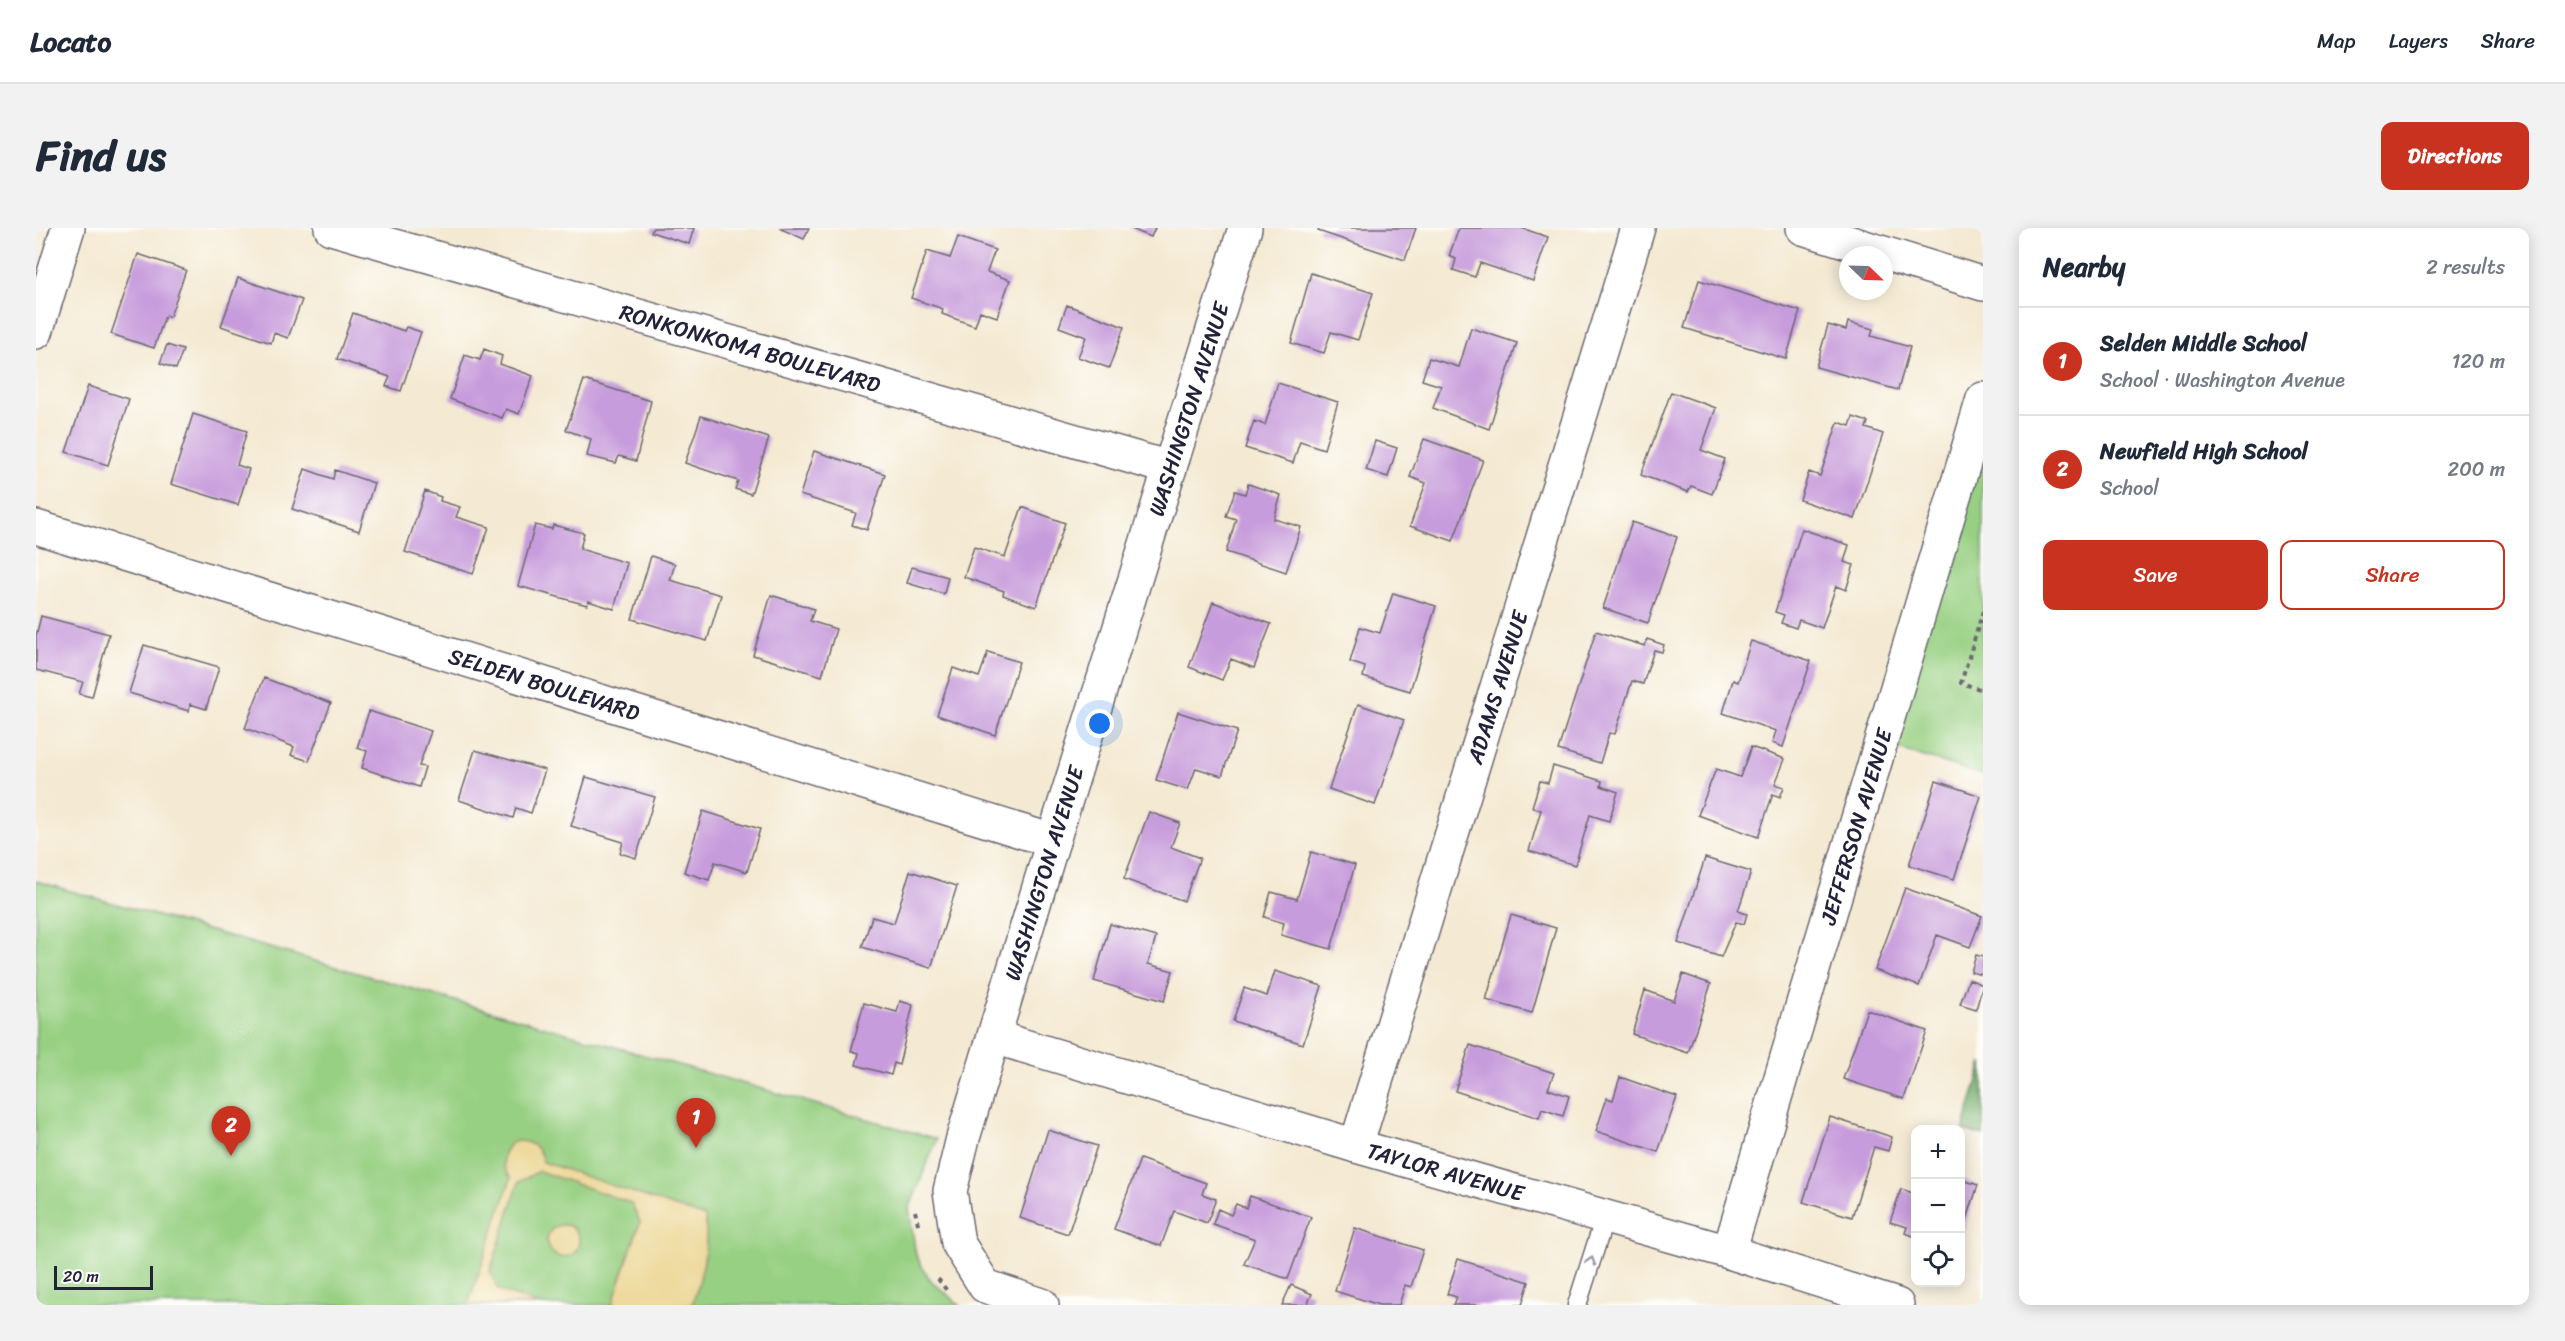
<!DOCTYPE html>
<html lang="en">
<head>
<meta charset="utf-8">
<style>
	:root { --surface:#fff; --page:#f2f2f3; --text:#1f2937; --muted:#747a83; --line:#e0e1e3; --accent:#c8321e }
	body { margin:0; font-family:Sriracha,sans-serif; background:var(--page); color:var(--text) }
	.controls { position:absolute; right:18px; bottom:18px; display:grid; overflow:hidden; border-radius:12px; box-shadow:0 3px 15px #0003 }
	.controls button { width:54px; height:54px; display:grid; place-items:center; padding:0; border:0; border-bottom:2px solid var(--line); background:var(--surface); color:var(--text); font:30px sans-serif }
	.compass { position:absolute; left:1803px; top:18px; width:54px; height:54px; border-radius:50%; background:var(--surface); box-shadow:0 3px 15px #0003; rotate:113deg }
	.scale { position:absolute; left:18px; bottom:15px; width:99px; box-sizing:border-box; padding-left:6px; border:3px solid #22223b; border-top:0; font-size:16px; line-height:21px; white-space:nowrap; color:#22223b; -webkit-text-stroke:4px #fdfcf7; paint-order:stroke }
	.you { position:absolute; left:1064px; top:496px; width:21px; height:21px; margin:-15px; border:4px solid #fff; border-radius:50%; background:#1a73e8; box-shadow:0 0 0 9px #1a73e833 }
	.badge { display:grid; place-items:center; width:39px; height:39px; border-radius:50%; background:var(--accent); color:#fff; font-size:20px; font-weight:700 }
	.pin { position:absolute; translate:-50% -50px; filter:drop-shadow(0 2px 3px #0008) }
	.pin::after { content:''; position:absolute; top:32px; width:21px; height:18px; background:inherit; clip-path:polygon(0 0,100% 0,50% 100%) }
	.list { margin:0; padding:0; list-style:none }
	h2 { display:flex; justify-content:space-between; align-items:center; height:78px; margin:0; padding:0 24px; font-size:26px }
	h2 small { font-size:20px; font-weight:400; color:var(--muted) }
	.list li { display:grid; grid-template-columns:39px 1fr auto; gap:18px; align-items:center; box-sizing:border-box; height:108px; padding:0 24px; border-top:2px solid var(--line) }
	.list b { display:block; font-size:22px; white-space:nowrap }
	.list p { margin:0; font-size:20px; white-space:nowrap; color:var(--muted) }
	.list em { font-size:20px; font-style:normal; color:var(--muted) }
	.actions { display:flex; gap:12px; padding:18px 24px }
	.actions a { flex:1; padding:14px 0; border:2px solid var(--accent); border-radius:12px; text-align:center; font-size:21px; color:var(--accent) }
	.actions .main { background:var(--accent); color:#fff }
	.icon { flex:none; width:33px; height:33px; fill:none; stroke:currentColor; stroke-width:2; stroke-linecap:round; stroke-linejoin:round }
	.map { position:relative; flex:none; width:1947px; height:1077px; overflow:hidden; border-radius:12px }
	header { display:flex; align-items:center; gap:36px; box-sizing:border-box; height:84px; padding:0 30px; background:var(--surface); border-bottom:2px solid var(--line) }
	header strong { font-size:28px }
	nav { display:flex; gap:33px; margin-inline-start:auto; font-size:21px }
	.intro { display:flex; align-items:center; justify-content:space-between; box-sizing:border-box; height:144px; padding:0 36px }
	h1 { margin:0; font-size:42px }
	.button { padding:15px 27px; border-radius:12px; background:var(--accent); color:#fff; font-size:21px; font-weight:700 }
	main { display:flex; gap:36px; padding:0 36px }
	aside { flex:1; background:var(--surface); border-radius:12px; box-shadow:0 3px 15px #0003 }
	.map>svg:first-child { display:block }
	.green { fill:#98d083; stroke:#5d795f; stroke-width:1.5 }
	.forest { fill:#7ab271; stroke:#4e6a56; stroke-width:1.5 }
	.sand { fill:#eeda9e; stroke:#887e6c; stroke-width:1.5 }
	.building { fill:#c79cdc }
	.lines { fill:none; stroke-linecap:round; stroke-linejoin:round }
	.service-casing { stroke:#6c6870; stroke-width:21 }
	.minor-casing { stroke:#6c6870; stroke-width:36 }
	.tertiary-casing { stroke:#6c6870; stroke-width:36 }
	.path { stroke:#6c6870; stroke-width:4; stroke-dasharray:4.5 4.5; stroke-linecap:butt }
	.service { stroke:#fff; stroke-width:18 }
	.minor { stroke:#fff; stroke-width:33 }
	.tertiary { stroke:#fff; stroke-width:33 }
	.oneway { stroke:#9c9ca7 }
	.labels { text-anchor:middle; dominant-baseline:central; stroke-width:5; stroke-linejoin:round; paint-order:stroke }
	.street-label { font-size:22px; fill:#22223b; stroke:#fdfcf7 }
</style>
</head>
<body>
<header>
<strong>Locato</strong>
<nav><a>Map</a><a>Layers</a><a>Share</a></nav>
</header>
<div class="intro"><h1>Find us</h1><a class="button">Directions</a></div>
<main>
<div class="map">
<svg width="1947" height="1077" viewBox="0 0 1947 1077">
	<rect width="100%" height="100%" fill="#fdfcf7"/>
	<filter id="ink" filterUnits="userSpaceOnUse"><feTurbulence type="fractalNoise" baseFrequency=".0167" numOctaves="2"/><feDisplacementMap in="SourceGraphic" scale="12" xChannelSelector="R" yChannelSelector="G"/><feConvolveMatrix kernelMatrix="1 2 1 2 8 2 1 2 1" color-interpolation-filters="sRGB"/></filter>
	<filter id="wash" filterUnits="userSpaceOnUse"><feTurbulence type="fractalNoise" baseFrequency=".008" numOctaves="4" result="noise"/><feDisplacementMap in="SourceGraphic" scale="24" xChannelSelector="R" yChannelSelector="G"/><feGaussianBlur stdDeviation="1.35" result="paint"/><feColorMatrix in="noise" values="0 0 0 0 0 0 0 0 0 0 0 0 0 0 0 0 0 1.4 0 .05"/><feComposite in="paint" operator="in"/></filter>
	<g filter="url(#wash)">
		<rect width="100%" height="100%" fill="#f4e9d2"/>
		<!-- green -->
		<path class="green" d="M1947 184V547L1846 516Z
			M0 653 901 911 873 981 880 1027 893 1051 924 1077H0Z"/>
		<!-- forest -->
		<path class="forest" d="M1947 835V908L1927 902Z"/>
		<!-- sand -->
		<path class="sand" d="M482 913C497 914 504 920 507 934L669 989C673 1021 666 1047 656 1077H576L604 994 595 975 503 943 483 954 454 1044 463 1062 503 1077H432L475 950C464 937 464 926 476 914Z
			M511 1013a16 16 0 1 1 32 0a16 16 0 1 1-32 0Z"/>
		<g id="blocks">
			<!-- building -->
			<path class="building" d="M617 0H658L653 16 615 4Z
				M743 0H773L768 11Z
				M1093 0H1119L1115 9Z
				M1283 0H1380L1369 32 1282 3Z
				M1423 0H1485L1512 9 1497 53 1444 35 1439 49 1417 42 1420 31 1413 28Z
				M922 9 959 22 951 44 974 52 961 89 944 83 939 98 906 86 907 81 875 70 891 23 914 30Z
				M102 26 150 42 134 89 129 88 118 120 75 106Z
				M1275 45 1337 65 1322 112 1295 104 1288 125 1255 115Z
				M202 50 266 72 252 110 238 105 235 115 185 98Z
				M1663 52 1764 83 1750 131 1648 100Z
				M1031 77 1088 99 1073 140 1042 129 1050 109 1023 99Z
				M317 85 368 103 370 99 385 104 365 163 350 158 354 149 301 131Z
				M1812 94 1837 101 1835 108 1874 119 1862 162 1780 139 1792 97 1810 102Z
				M1435 100 1481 115 1453 201 1397 180 1405 158 1386 152 1393 130 1423 139Z
				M131 117 147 122 140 141 124 135Z
				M448 121 466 128 464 136 497 148 483 186 470 181 466 190 414 171 429 127 444 132Z
				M548 152 615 173 600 233 583 228 580 235 551 228 555 211 530 202Z
				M1242 155 1302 174 1288 221 1264 213 1257 235 1209 220 1218 193 1229 197Z
				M52 158 93 171 72 237 30 224Z
				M1635 164 1680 180 1665 222 1689 231 1676 266 1655 258 1652 264 1605 247Z
				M157 186 211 203 201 237 213 241 202 277 135 256Z
				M665 188 733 210 715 266 699 261 702 253 649 235Z
				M1817 189 1832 194 1830 200 1847 206 1819 291 1764 272 1773 244 1784 248 1802 194 1814 198Z
				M1388 211 1447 232 1417 313 1374 298 1390 255 1374 249Z
				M1339 213 1361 220 1352 249 1330 242Z
				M778 223 849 246 831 302 816 297 820 285 764 267Z
				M269 241 297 251 299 242 338 255 323 303 256 281Z
				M1212 256 1245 267 1238 291 1265 299 1250 344 1190 324 1200 291 1190 288 1199 263 1209 266Z
				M389 263 405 269 404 273 424 279 420 289 453 299 437 346 369 324Z
				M986 279 1029 295 1000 379 967 367 968 363 928 349 938 319 969 329Z
				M1596 294 1641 309 1612 395 1567 380Z
				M499 297 516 301 517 297 548 305 544 321 591 335 578 381 552 373 551 377 482 358Z
				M1766 301 1813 317 1808 334 1818 337 1810 362 1800 358 1786 400 1763 392 1760 400 1745 395 1748 387 1739 384Z
				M615 328 639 336 634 352 685 367 671 413 596 391Z
				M876 339 912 349 908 366 871 355Z
				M1357 365 1400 378 1374 463 1327 449 1329 439 1314 434 1324 399 1344 405Z
				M735 367 778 381 774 393 800 401 786 448 717 427Z
				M1177 374 1235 396 1218 440 1195 431 1186 452 1153 439Z
				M5 388 73 406 56 469 43 466 47 454 0 442V408Z
				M1560 403 1609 418 1611 411 1628 417 1626 424 1618 422 1607 456 1596 453 1579 506 1573 505 1564 535 1522 522Z
				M1715 413 1775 433 1747 519 1736 515 1740 503 1687 485 1697 452 1702 454Z
				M108 417 183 439 170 481 154 476 153 483 93 465Z
				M952 424 983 434 959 507 901 487 917 440 943 449Z
				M228 450 295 475 273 533 255 527 258 519 209 500Z
				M1322 476 1368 492 1339 577 1293 561Z
				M333 483 395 503 383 538 389 539 383 559 326 540 331 523 321 520Z
				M1142 484 1201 503 1186 548 1160 540 1152 562 1120 552Z
				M1715 519 1749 531 1739 556 1748 559 1744 569 1737 566 1722 609 1662 587 1680 541 1704 549Z
				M439 522 509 542 495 585 480 580 477 590 423 572Z
				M1517 538 1566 553 1565 558 1582 564 1573 593 1554 587 1539 637 1493 623 1505 582 1496 579 1504 553 1512 555Z
				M550 549 619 569 600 630 584 625 587 614 535 598Z
				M1900 553 1945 568 1918 651 1873 637Z
				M667 583 724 601 711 644 679 634 673 652 648 644Z
				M1113 584 1144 595 1135 619 1164 630 1148 673 1088 651Z
				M1275 624 1319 637 1295 721 1245 707 1248 695 1228 689 1235 664 1261 671Z
				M1669 630 1715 644 1702 683 1711 686 1708 696 1700 694 1685 729 1642 715Z
				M874 643 921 658 895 740 826 719 836 689 858 695Z
				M1869 660 1946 688 1934 719 1901 707 1883 758 1839 742Z
				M1475 687 1520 700 1496 785 1450 772Z
				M1074 696 1120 709 1112 736 1137 743 1128 773 1058 753Z
				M1940 727 1947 729V747L1935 744Z
				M1239 743 1286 758 1267 816 1197 793 1208 760 1231 768Z
				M1647 746 1675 756 1652 825 1596 806 1609 762 1638 773Z
				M1933 751 1947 757 1940 781 1924 776Z
				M864 773 877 777 863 837 858 835 855 847 820 837 823 825 815 823 828 775 861 784Z
				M1831 782 1891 803 1868 871 1807 851Z
				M1434 817 1518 845 1512 861 1533 868 1527 888 1506 881 1503 890 1419 863Z
				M1584 849 1641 869 1622 924 1560 903 1571 870 1577 872Z
				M1794 889 1856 909 1852 923 1838 919 1816 989 1767 974Z
				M1012 902 1061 918 1032 1006 984 990Z
				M1104 931 1170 955 1166 966 1180 971 1171 995 1138 983 1125 1018 1078 1001Z
				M1924 951 1942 957 1925 1010H1924Z
				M1865 961 1880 966V1009L1869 1005 1871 999 1854 994Z
				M1214 968 1275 989 1252 1051 1208 1036 1219 1011 1177 996 1182 981 1195 987 1200 976 1210 980Z
				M1319 1000 1387 1022 1375 1059 1369 1057 1363 1077H1343L1299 1063Z
				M1422 1031 1493 1054 1486 1077H1417L1420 1069 1411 1066Z
				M1255 1057 1276 1066 1271 1077H1246Z"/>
		</g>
	</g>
	<g filter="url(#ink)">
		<use href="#blocks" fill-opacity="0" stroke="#6c6870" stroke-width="1.5"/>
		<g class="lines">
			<!-- service casing -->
			<g class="service-casing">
				<path id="service" d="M1541 1077 1569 989"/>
			</g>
			<!-- minor casing -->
			<g class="minor-casing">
				<g id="minor">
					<path id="s1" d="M295 0 1134 240"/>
					<path d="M0 104 32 0"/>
					<path id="s2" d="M0 299 1017 613"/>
					<path id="s3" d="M958 809 1320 918 1693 1024 1861 1077"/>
					<path id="s4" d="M1320 918 1602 0"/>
					<path id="s5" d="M1693 1024 1947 171"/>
					<path id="s6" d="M1006 1077 949 1058 922 1015 914 963 927 910 1017 613 1209 0"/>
				</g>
			</g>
			<!-- tertiary casing -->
			<g class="tertiary-casing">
				<path id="tertiary" d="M1767 0 1947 56"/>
			</g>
			<!-- path -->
			<path class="path" d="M1947 383 1925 455 1947 462
				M879 983 883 1000
				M902 1051 912 1064"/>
			<!-- service -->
			<use href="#service" class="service"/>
			<!-- minor -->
			<use href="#minor" class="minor"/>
			<!-- tertiary -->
			<use href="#tertiary" class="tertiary"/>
		</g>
		<!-- one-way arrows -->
		<defs><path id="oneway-chevron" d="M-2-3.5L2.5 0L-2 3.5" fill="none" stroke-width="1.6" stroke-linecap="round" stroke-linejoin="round" transform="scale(1.5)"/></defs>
		<use class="oneway" href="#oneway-chevron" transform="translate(1555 1033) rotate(-72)"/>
	</g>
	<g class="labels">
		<!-- street labels -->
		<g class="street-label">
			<text stroke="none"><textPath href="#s1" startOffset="436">RONKONKOMA BOULEVARD</textPath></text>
			<text stroke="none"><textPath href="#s6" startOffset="981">WASHINGTON AVENUE</textPath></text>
			<text stroke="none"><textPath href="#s2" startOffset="532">SELDEN BOULEVARD</textPath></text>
			<text stroke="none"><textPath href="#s4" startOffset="480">ADAMS AVENUE</textPath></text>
			<text stroke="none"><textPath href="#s5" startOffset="444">JEFFERSON AVENUE</textPath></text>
			<text stroke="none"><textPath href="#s6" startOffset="495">WASHINGTON AVENUE</textPath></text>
			<text stroke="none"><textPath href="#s3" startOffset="471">TAYLOR AVENUE</textPath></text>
		</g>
	</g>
</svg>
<div class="controls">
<button>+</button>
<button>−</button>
<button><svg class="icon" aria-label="locate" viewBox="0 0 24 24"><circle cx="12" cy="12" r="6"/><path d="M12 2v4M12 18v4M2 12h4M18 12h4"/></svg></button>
</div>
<svg class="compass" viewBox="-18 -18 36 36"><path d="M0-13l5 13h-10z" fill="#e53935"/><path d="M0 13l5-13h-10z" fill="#747a83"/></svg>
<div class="scale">20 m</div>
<div class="you"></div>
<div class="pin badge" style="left:660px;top:920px">1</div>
<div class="pin badge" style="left:195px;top:928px">2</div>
</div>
<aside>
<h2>Nearby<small>2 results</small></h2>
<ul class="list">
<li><span class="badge">1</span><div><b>Selden Middle School</b><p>School · Washington Avenue</p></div><em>120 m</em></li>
<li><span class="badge">2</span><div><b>Newfield High School</b><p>School</p></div><em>200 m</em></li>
</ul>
<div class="actions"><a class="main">Save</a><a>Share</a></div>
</aside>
</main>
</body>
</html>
